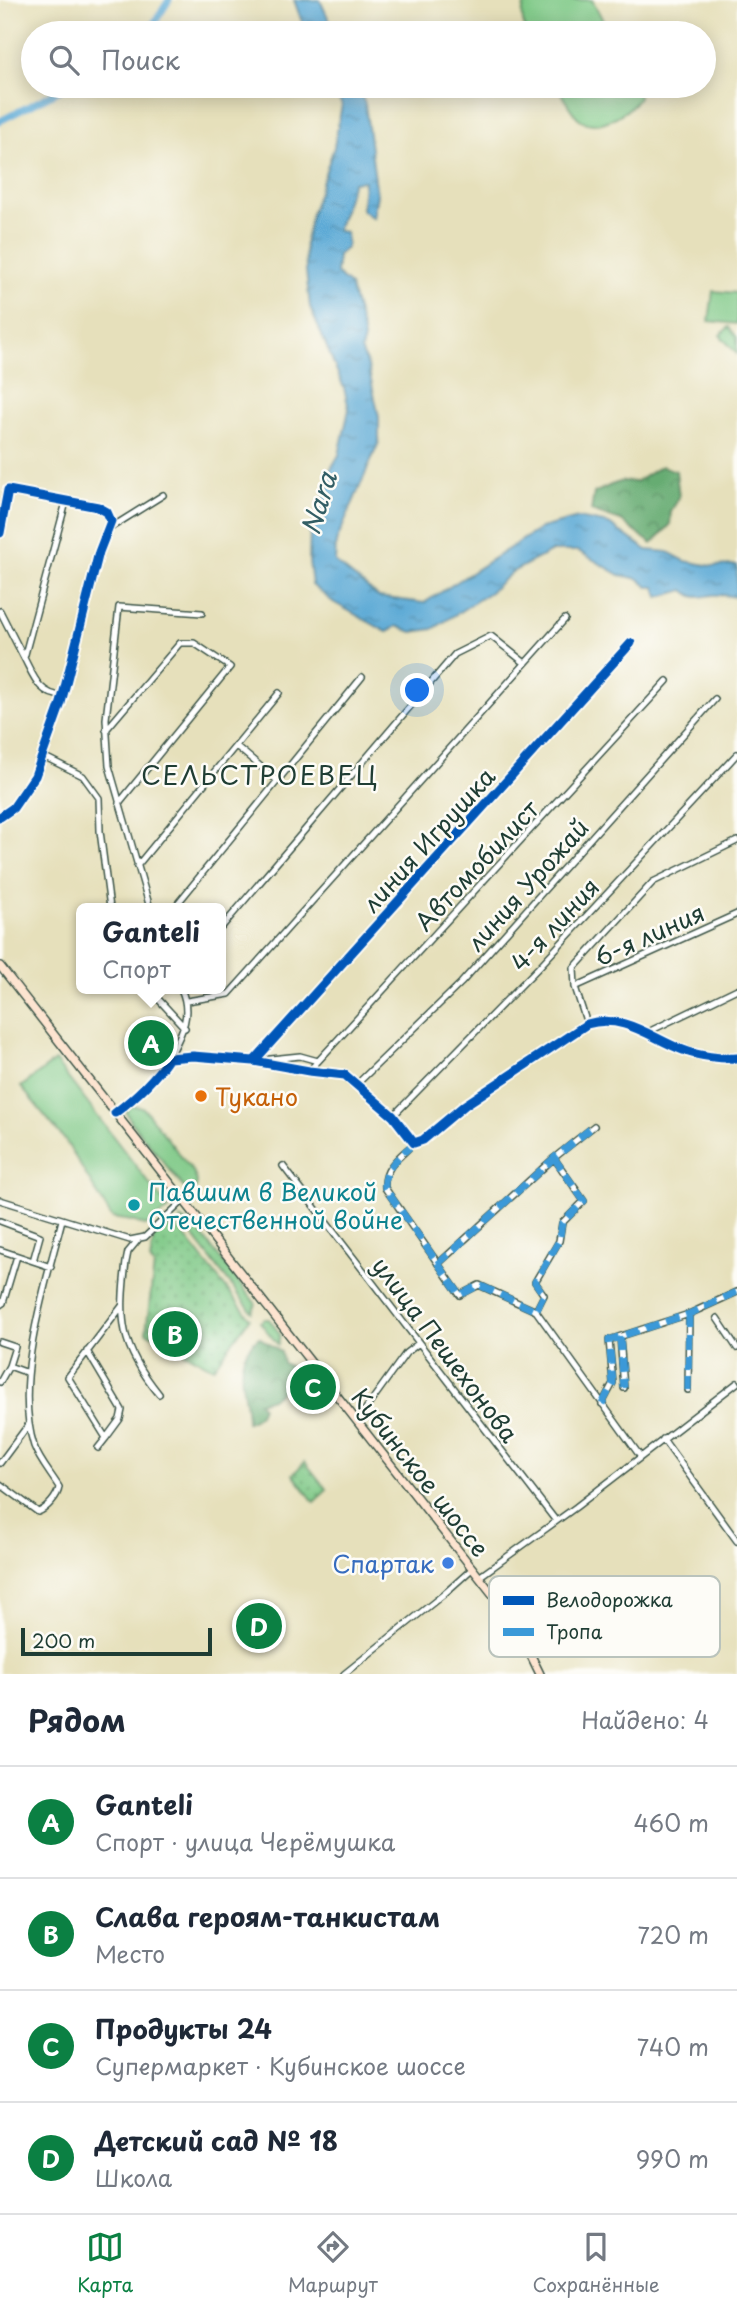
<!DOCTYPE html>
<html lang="ru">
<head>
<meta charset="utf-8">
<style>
	:root { --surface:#fff; --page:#f6f6f7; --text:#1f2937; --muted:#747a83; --line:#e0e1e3; --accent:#0b8043 }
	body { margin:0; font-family:"Playpen Sans",sans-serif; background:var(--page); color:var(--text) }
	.scale { position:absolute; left:21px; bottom:18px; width:191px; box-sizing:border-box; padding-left:7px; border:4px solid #1f3d34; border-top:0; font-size:19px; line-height:24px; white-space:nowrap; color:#1f3d34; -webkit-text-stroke:5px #fdfcf7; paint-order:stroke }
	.you { position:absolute; left:418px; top:691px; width:24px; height:24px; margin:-18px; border:5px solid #fff; border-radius:50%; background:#1a73e8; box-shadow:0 0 0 10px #1a73e833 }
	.badge { display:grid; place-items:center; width:46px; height:46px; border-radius:50%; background:var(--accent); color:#fff; font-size:23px; font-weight:700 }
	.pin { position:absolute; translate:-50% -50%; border:4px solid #fff; box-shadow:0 2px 7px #0006 }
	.popup { position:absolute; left:76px; top:903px; width:150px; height:91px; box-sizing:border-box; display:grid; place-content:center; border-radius:10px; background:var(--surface); filter:drop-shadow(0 2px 5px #0005); font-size:23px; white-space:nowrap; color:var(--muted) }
	.popup b { font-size:26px; color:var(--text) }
	.popup::after { content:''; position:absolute; left:50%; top:100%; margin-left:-14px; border:14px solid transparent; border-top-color:var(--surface) }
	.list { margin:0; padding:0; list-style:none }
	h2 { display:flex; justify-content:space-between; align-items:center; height:91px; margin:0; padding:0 28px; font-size:30px }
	h2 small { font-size:23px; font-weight:400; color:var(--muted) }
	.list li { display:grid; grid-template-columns:46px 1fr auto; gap:21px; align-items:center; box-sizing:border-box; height:112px; padding:0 28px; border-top:2px solid var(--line) }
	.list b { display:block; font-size:26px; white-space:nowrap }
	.list p { margin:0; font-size:23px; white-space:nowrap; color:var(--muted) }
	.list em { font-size:23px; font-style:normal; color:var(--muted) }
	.icon { flex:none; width:38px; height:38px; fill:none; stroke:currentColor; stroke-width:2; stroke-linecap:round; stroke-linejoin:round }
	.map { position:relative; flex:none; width:737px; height:1674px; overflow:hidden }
	.search { position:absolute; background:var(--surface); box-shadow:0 4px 18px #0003; left:21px; right:21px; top:21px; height:77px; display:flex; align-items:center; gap:18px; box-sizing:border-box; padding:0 24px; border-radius:38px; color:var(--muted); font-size:26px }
	.sheet { height:539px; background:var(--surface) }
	nav { display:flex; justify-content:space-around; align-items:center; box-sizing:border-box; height:98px; border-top:2px solid var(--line); background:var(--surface); font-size:19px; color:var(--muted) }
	nav a { display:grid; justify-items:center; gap:4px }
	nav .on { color:var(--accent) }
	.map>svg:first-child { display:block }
	.green { fill:#7dc885; stroke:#4e825c; stroke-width:2 }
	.forest { fill:url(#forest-crowns); stroke:#427453; stroke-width:2 }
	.park { fill:url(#park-dots); stroke:#4e825c; stroke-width:2 }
	.water { fill:url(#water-ripples); stroke:#3e7485; stroke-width:2 }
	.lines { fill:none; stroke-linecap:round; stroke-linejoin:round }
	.canal { stroke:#5daad6; stroke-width:7 }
	.street-casing { stroke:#3d5548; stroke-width:8 }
	.secondary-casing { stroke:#3d5548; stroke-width:10 }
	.street { stroke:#fff; stroke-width:5 }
	.secondary { stroke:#fde4d0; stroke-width:7 }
	.quiet { stroke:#3a99d8; stroke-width:7; stroke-dasharray:14 7; stroke-linecap:butt }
	.cycleway-casing { stroke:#fdfcf7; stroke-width:13 }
	.cycleway { stroke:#0057b8; stroke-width:9 }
	.food-dot { fill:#e8710a; stroke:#fdfcf7; stroke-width:2.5 }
	.culture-dot { fill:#0f9aa8; stroke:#fdfcf7; stroke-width:2.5 }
	.shop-dot { fill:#3f7fe0; stroke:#fdfcf7; stroke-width:2.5 }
	.labels { text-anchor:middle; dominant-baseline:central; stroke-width:5; stroke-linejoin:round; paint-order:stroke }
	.street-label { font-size:24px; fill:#1f3d34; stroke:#fdfcf7 }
	.food-label { font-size:24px; fill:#c56008; stroke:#fdfcf7; text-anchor:start }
	.culture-label { font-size:24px; fill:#0d838f; stroke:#fdfcf7; text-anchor:start }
	.shop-label { font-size:24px; fill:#366cbe; stroke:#fdfcf7; text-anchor:end }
	.water-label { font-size:26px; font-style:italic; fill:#325e65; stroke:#fdfcf7 }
	.neighbourhood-label { font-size:26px; letter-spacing:2px; fill:#1f3d34; stroke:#fdfcf7 }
	.key { fill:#fdfcf7; stroke:#bac3bc; stroke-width:2 }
	.key-label { font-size:19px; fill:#1f3d34 }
</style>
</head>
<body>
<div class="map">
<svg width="737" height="1674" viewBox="0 0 737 1674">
	<defs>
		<pattern id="forest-crowns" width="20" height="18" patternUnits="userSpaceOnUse" patternTransform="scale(1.75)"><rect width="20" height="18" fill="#66ac72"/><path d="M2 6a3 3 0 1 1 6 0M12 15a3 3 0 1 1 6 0" fill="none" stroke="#538d5e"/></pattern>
		<pattern id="park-dots" width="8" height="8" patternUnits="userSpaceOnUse" patternTransform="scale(1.75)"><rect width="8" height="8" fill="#7dc885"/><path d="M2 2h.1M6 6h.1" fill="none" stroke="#66a46e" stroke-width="1.8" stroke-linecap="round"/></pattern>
		<pattern id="water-ripples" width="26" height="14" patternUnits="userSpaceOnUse" patternTransform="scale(1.75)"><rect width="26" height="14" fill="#5daad6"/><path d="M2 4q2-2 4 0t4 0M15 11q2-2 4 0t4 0" fill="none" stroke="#4c8cae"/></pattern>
	</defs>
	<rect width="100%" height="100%" fill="#fdfcf7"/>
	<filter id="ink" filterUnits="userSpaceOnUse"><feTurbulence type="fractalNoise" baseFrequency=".0143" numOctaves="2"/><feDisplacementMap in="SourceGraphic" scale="14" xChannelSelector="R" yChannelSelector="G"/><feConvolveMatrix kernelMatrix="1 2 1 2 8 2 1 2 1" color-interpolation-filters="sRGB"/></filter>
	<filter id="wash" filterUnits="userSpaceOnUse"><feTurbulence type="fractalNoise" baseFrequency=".00686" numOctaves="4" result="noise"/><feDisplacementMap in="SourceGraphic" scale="28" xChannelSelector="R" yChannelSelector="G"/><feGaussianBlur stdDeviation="1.57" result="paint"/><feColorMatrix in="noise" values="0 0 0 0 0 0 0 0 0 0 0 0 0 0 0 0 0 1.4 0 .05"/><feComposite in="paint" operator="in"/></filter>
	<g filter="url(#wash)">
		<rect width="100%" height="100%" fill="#e6e0bb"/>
		<!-- green -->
		<path class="green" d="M527 0H592L610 33H528C521 22 520 12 527 0Z
			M557 86H637L639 97C632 108 625 112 614 118 581 136 572 111 557 86Z
			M713 291 737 293V324L709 321Z
			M729 327 737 337V354L720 335Z
			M55 1061 169 1209 146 1226 132 1221 112 1218 65 1140 21 1087Z
			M130 1106 142 1107 146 1111 193 1172 197 1181 196 1188 188 1191 185 1189 132 1123 126 1112Z
			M180 1219 193 1224 256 1304 252 1312Z
			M265 1319H269L280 1334 278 1345 260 1322Z"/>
		<!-- forest -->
		<path class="forest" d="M661 466 676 471 679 498 671 511 670 525 652 544 621 521 591 511 594 493 611 485 623 481 636 482Z
			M259 1337 281 1352 283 1363 293 1368C288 1387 278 1399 258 1402L262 1406C260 1415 256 1419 247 1422 247 1390 228 1362 259 1337Z"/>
		<!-- park -->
		<path class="park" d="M176 1225 250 1318 213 1368 146 1332 154 1265 150 1261 154 1236 162 1230Z
			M305 1462 327 1490 314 1502 293 1474Z"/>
		<!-- water -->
		<path class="water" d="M294 0H320L335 33H306Z
			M332 86H357L365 104 377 195 373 218 362 210 364 181 353 182 337 231 346 232 347 247 338 255 336 273 350 285 362 328 364 339 361 350 368 366 379 417V442L336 542 335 562 379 597 424 603 541 528 578 518 609 524 647 550 668 552 685 561 712 566 737 565V597C729 596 720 594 712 595 700 597 695 600 684 590L659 597 655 587H648L639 579 620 575 578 551H552L512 572 490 592 433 629 412 632 397 626 387 632 333 602 312 585 309 561 310 530 328 486V474L339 455 349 409 344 388 310 307 306 271 305 244 311 215 334 147 342 105Z"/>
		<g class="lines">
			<!-- canal -->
			<path class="canal" d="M148 33 169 0
				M0 121 68 86"/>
		</g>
	</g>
	<g filter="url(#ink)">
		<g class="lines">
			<!-- street casing -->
			<g class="street-casing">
				<path id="street" d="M107 530 163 495
					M0 533 8 490 98 507 107 512 111 521 99 552 61 703 35 776 13 808 0 817
					M0 611 24 658
					M63 696C39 695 34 677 24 658L66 502
					M106 730 180 643H194L230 667 119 803
					M236 746 278 781
					M43 756 83 776 99 798 100 831 110 908
					M137 866 279 693
					M150 908 109 766 106 719 119 607 202 613
					M174 908 362 677
					M221 928 455 654 491 636 525 663
					M575 987 737 914
					M149 989 185 1028
					M187 1001 229 994 565 619
					M587 1024 575 987 574 968 653 882 737 841
					M648 1032 737 989
					M169 1058C181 1035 193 1015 181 989
					M261 1060 300 1056 318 1061
					M254 1061 631 643
					M309 1071 667 681
					M357 1084 461 983 715 699
					M115 1113C136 1097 154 1080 169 1058L193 1056 254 1061 309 1071 345 1075 393 1116 414 1143 423 1140 465 1105 587 1024C624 1013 651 1038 683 1050 698 1056 722 1059 737 1058
					M393 1116 538 968 737 754
					M414 1143C401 1156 383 1167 385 1188L460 1295 479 1285 536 1311 640 1456
					M283 1166 556 1521
					M0 1200 130 1240 145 1237 184 1200
					M0 1221 40 1236 33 1261 51 1267
					M138 1240 128 1252 126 1262C119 1321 120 1346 159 1394
					M0 1250 33 1261
					M438 1264 554 1158 594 1126
					M0 1305 3 1303 17 1256
					M536 1311 544 1295 535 1282 559 1241 562 1223 584 1201 554 1158
					M717 1318 737 1348
					M620 1337 624 1388
					M0 1342 15 1347 9 1366 28 1373
					M87 1351 122 1410 120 1419 106 1438
					M0 1382 9 1366
					M688 1390 689 1314
					M602 1404 613 1383 609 1340 689 1314 737 1292
					M357 1421 406 1353 419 1343
					M663 1439 737 1541
					M98 1448 106 1438 68 1377 122 1306
					M0 1463 29 1424
					M0 1484 38 1512C47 1509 58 1496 59 1487 51 1474 39 1460 34 1446 13 1381 46 1284 62 1220
					M479 1577 576 1507 737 1383
					M344 1674 444 1594 473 1568"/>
			</g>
			<!-- secondary casing -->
			<g class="secondary-casing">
				<path id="secondary" d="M0 966 505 1610 521 1635 540 1674"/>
			</g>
			<!-- street -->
			<use href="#street" class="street"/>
			<!-- secondary -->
			<use href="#secondary" class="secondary"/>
			<!-- quiet -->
			<path class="quiet" d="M414 1143C401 1156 383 1167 385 1188L460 1295 479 1285 536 1311 544 1295 535 1282 559 1241 562 1223 584 1201 554 1158
				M438 1264 554 1158 594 1126
				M620 1337 624 1388
				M688 1390 689 1314
				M602 1404 613 1383 609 1340 689 1314 737 1292"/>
			<!-- cycleway casing -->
			<g class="cycleway-casing">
				<path id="cycleway" d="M0 533 8 490 98 507 107 512 111 521 99 552 61 703 35 776 13 808 0 817
					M254 1061 631 643
					M115 1113C136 1097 154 1080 169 1058L193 1056 254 1061 309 1071 345 1075 393 1116 414 1143 423 1140 465 1105 587 1024C624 1013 651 1038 683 1050 698 1056 722 1059 737 1058"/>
			</g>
			<!-- cycleway -->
			<use href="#cycleway" class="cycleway"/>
		</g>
	</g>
	<!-- markers -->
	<circle class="food-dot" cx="201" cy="1096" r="7"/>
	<circle class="culture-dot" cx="134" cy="1205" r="7"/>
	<circle class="shop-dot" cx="448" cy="1563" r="7"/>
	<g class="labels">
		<!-- street labels -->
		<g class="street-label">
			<text transform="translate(428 839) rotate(-48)">линия Игрушка</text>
			<text transform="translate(476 865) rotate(-47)">Автомобилист</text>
			<text transform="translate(527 884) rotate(-48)">линия Урожай</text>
			<text transform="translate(554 924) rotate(-47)">4-я линия</text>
			<text transform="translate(649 934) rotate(-24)">6-я линия</text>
			<text transform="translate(446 1349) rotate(53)">улица Пешехонова</text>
			<text transform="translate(421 1472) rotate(52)">Кубинское шоссе</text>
		</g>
		<!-- food labels -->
		<g class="food-label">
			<text x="215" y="1096">Тукано</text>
		</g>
		<!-- culture labels -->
		<g class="culture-label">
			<text x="148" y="1191">Павшим в Великой<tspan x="148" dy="28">Отечественной войне</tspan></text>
		</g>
		<!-- shop labels -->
		<g class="shop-label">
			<text x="434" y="1563">Спартак</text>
		</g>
		<!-- water labels -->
		<g class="water-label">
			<text transform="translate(318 503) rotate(-73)">Nara</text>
		</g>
		<!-- neighbourhood labels -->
		<g class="neighbourhood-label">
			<text x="260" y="774">СЕЛЬСТРОЕВЕЦ</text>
		</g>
	</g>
	<!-- legend -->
	<rect x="489" y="1576" width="231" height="81" rx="10" class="key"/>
	<rect x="503" y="1596" width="31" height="9" fill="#0057b8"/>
	<rect x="503" y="1628" width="31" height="8" fill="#3a99d8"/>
	<g class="key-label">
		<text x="546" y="1607">Велодорожка</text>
		<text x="546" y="1639">Тропа</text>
	</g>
</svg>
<div class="scale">200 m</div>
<div class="you"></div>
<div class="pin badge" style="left:151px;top:1043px">A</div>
<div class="popup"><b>Ganteli</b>Спорт</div>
<div class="pin badge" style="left:175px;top:1334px">B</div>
<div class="pin badge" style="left:313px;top:1387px">C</div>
<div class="pin badge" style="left:259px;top:1626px">D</div>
<div class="search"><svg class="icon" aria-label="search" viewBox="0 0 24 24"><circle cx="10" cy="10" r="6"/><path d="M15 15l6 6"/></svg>Поиск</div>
</div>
<section class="sheet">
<h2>Рядом<small>Найдено: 4</small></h2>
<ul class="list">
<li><span class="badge">A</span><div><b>Ganteli</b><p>Спорт · улица Черёмушка</p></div><em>460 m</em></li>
<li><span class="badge">B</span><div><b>Слава героям-танкистам</b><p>Место</p></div><em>720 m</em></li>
<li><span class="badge">C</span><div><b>Продукты 24</b><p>Супермаркет · Кубинское шоссе</p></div><em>740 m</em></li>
<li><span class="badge">D</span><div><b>Детский сад № 18</b><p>Школа</p></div><em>990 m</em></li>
</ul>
</section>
<nav>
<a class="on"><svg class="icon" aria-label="map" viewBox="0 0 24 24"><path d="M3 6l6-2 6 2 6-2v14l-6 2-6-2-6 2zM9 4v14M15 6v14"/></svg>Карта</a>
<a><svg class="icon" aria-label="directions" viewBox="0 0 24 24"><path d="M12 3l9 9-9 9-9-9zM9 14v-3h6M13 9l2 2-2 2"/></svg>Маршрут</a>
<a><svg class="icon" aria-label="saved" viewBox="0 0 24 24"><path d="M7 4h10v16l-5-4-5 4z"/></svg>Сохранённые</a>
</nav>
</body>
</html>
